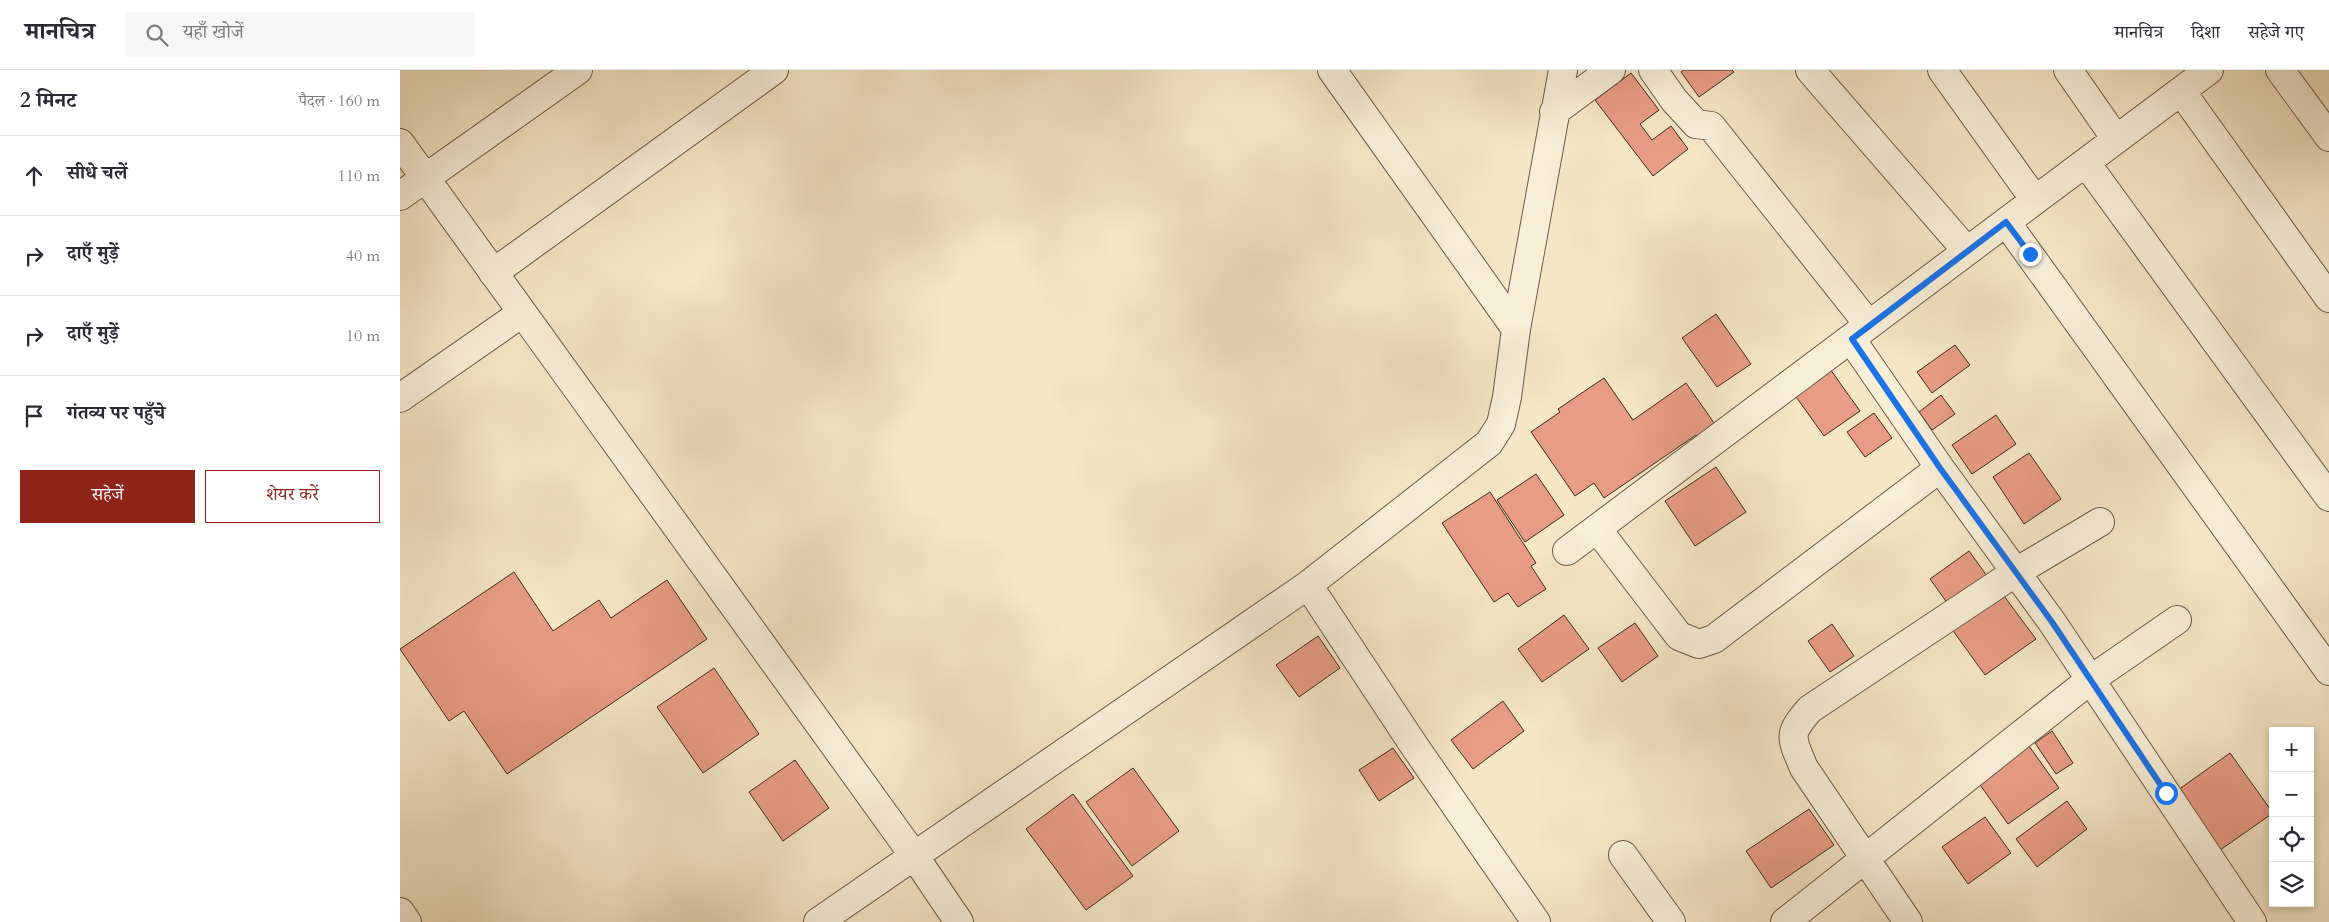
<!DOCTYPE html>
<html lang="hi">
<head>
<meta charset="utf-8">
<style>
	:root { --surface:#fff; --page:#f7f7f7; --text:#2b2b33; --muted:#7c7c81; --line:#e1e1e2; --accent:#8f2418 }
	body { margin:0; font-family:Cardo,"Noto Serif Devanagari",serif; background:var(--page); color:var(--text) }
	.controls { position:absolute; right:15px; bottom:15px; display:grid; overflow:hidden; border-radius:0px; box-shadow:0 2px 8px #0003 }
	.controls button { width:45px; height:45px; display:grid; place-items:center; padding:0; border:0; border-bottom:1px solid var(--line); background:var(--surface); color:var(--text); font:25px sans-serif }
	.stop { position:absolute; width:15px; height:15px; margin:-11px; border:4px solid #1a73e8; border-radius:50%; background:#fff }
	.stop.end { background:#1a73e8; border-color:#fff; box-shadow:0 1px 5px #0008 }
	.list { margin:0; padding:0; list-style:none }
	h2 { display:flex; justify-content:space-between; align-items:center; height:65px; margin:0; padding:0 20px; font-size:21px }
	h2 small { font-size:16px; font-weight:400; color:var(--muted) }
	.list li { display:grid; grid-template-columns:32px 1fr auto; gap:15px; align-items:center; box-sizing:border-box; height:80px; padding:0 20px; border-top:1px solid var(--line) }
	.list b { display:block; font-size:19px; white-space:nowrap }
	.list em { font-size:16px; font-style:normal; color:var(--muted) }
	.actions { display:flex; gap:10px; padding:15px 20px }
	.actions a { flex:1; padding:11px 0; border:1px solid var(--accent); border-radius:0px; text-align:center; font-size:18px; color:var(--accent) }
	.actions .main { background:var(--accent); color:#fff }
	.icon { flex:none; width:28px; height:28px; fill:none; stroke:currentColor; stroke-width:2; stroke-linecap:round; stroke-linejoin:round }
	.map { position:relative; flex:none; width:1929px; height:852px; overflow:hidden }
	header { display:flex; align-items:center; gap:30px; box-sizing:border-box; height:70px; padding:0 25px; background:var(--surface); border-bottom:1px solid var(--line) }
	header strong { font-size:24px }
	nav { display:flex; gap:28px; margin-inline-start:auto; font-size:18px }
	.search { width:350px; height:45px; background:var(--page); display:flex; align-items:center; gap:12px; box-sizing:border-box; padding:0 18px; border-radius:0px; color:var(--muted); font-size:19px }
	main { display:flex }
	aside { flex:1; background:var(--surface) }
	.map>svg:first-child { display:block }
	.building { fill:#e89c85; stroke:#3f2c1f }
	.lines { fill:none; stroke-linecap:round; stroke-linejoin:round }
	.minor-casing { stroke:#6c5a48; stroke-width:30 }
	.minor { stroke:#f8efd9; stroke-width:28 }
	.route { stroke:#1a73e8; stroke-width:6 }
</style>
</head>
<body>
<header>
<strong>मानचित्र</strong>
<div class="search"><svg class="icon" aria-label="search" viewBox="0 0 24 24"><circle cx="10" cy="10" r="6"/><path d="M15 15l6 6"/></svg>यहाँ खोजें</div>
<nav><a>मानचित्र</a><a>दिशा</a><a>सहेजे गए</a></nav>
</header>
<main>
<aside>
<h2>2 मिनट<small>पैदल · 160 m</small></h2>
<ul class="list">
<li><svg class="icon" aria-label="ahead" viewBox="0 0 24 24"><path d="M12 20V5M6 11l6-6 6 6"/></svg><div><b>सीधे चलें</b></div><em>110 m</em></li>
<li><svg class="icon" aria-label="right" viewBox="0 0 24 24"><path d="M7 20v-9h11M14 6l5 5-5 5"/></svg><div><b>दाएँ मुड़ें</b></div><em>40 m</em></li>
<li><svg class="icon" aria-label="right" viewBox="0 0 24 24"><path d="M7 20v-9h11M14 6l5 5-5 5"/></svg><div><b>दाएँ मुड़ें</b></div><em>10 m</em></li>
<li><svg class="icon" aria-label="arrive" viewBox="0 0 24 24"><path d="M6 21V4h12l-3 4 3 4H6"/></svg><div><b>गंतव्य पर पहुँचे</b></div></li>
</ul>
<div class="actions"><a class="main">सहेजें</a><a>शेयर करें</a></div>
</aside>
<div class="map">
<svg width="1929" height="852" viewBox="0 0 1929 852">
	<rect width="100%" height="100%" fill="#f5e6c5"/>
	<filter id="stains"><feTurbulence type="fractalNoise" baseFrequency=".004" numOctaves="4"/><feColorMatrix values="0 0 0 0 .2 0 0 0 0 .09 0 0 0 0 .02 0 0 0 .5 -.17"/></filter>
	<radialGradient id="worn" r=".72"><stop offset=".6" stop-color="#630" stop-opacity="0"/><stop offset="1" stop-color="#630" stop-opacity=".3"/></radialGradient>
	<!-- building -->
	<path class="building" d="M1283 0H1332L1334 2 1299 27 1281 2Z
		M1231 3 1259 40 1240 54 1252 70 1271 56 1288 79 1253 106 1195 30Z
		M1316 244 1351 294 1317 317 1282 268Z
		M1555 275 1570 295 1532 323 1517 302Z
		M1430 299 1460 341 1424 366 1394 324Z
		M1204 308 1233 350 1286 313 1319 360 1301 373 1296 365 1204 428 1194 413 1175 426 1131 362 1160 342 1158 339Z
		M1541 325 1555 344 1532 360 1519 342Z
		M1474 343 1492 368 1465 387 1447 362Z
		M1596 345 1616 374 1572 404 1552 375Z
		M1629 383 1661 429 1624 454 1593 407Z
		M1316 397 1346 442 1295 476 1265 431Z
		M1136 404 1164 445 1125 472 1097 430Z
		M1090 422 1136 493 1131 496 1146 519 1118 537 1108 523 1094 532 1042 453Z
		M1569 481 1592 513 1553 541 1530 509Z
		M114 502 153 561 199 530 211 548 267 510 307 569 107 704 64 641 49 651 0 579Z
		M1601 522 1636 569 1585 605 1551 558Z
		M1164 545 1189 579 1142 612 1118 579Z
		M1235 553 1258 586 1222 612 1198 578Z
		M1432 554 1454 586 1430 602 1408 571Z
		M918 566 940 598 899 627 876 595Z
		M314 598 359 664 303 703 257 637Z
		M1103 631 1124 661 1073 699 1051 670Z
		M1652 661 1673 693 1656 704 1635 673Z
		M1629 676 1659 718 1608 754 1578 712Z
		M993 678 1014 708 979 731 959 700Z
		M1830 683 1873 743 1813 785 1771 725Z
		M395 690 429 738 383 771 349 722Z
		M733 698 779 761 732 796 686 732Z
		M673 724 733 806 686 840 626 759Z
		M1667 731 1687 759 1637 797 1616 769Z
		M1409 739 1434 775 1371 818 1346 781Z
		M1585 747 1611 783 1568 814 1542 777Z"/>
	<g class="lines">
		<!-- minor casing -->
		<g class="minor-casing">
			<path id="minor" d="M932 0 1116 259
				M1253 0 1274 30 1296 54 1311 56 1469 255
				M1410 0 1567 181
				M1542 0 1635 130
				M1668 0 1716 69
				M1880 0 1929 67
				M1781 21 1929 228
				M1154 42 1211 0
				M0 73 515 787 559 852
				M1686 93 1929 427
				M0 126 178 0
				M1606 152 1929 601
				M93 203 374 0
				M1451 269 1540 398 1652 552 1852 852
				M0 328 122 243
				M1198 460 1279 566 1299 574 1314 569 1540 398
				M1167 481 1809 0
				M908 515 1013 674 1136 852
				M1223 785 1271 852
				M0 842 7 852
				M418 852 908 515 1089 373 1101 354 1107 327 1116 259 1163 0
				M1385 852 1690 610 1777 550
				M1508 852 1404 698C1391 667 1387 665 1410 639L1616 502 1700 452"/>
		</g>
		<!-- minor -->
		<use href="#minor" class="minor"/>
	</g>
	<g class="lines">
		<!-- route -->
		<path class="route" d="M1630 184 1606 152 1452 269 1540 398 1652 552 1766 723"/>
	</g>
	<rect width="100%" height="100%" filter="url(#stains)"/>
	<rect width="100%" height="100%" fill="url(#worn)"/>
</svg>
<div class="controls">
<button>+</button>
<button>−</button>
<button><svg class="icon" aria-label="locate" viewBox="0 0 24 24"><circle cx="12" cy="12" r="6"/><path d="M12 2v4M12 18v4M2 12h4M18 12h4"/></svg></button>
<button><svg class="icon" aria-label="layers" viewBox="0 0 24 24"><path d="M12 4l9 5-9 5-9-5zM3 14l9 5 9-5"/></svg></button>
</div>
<div class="stop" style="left:1766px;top:723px"></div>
<div class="stop end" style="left:1630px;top:184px"></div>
</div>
</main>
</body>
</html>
